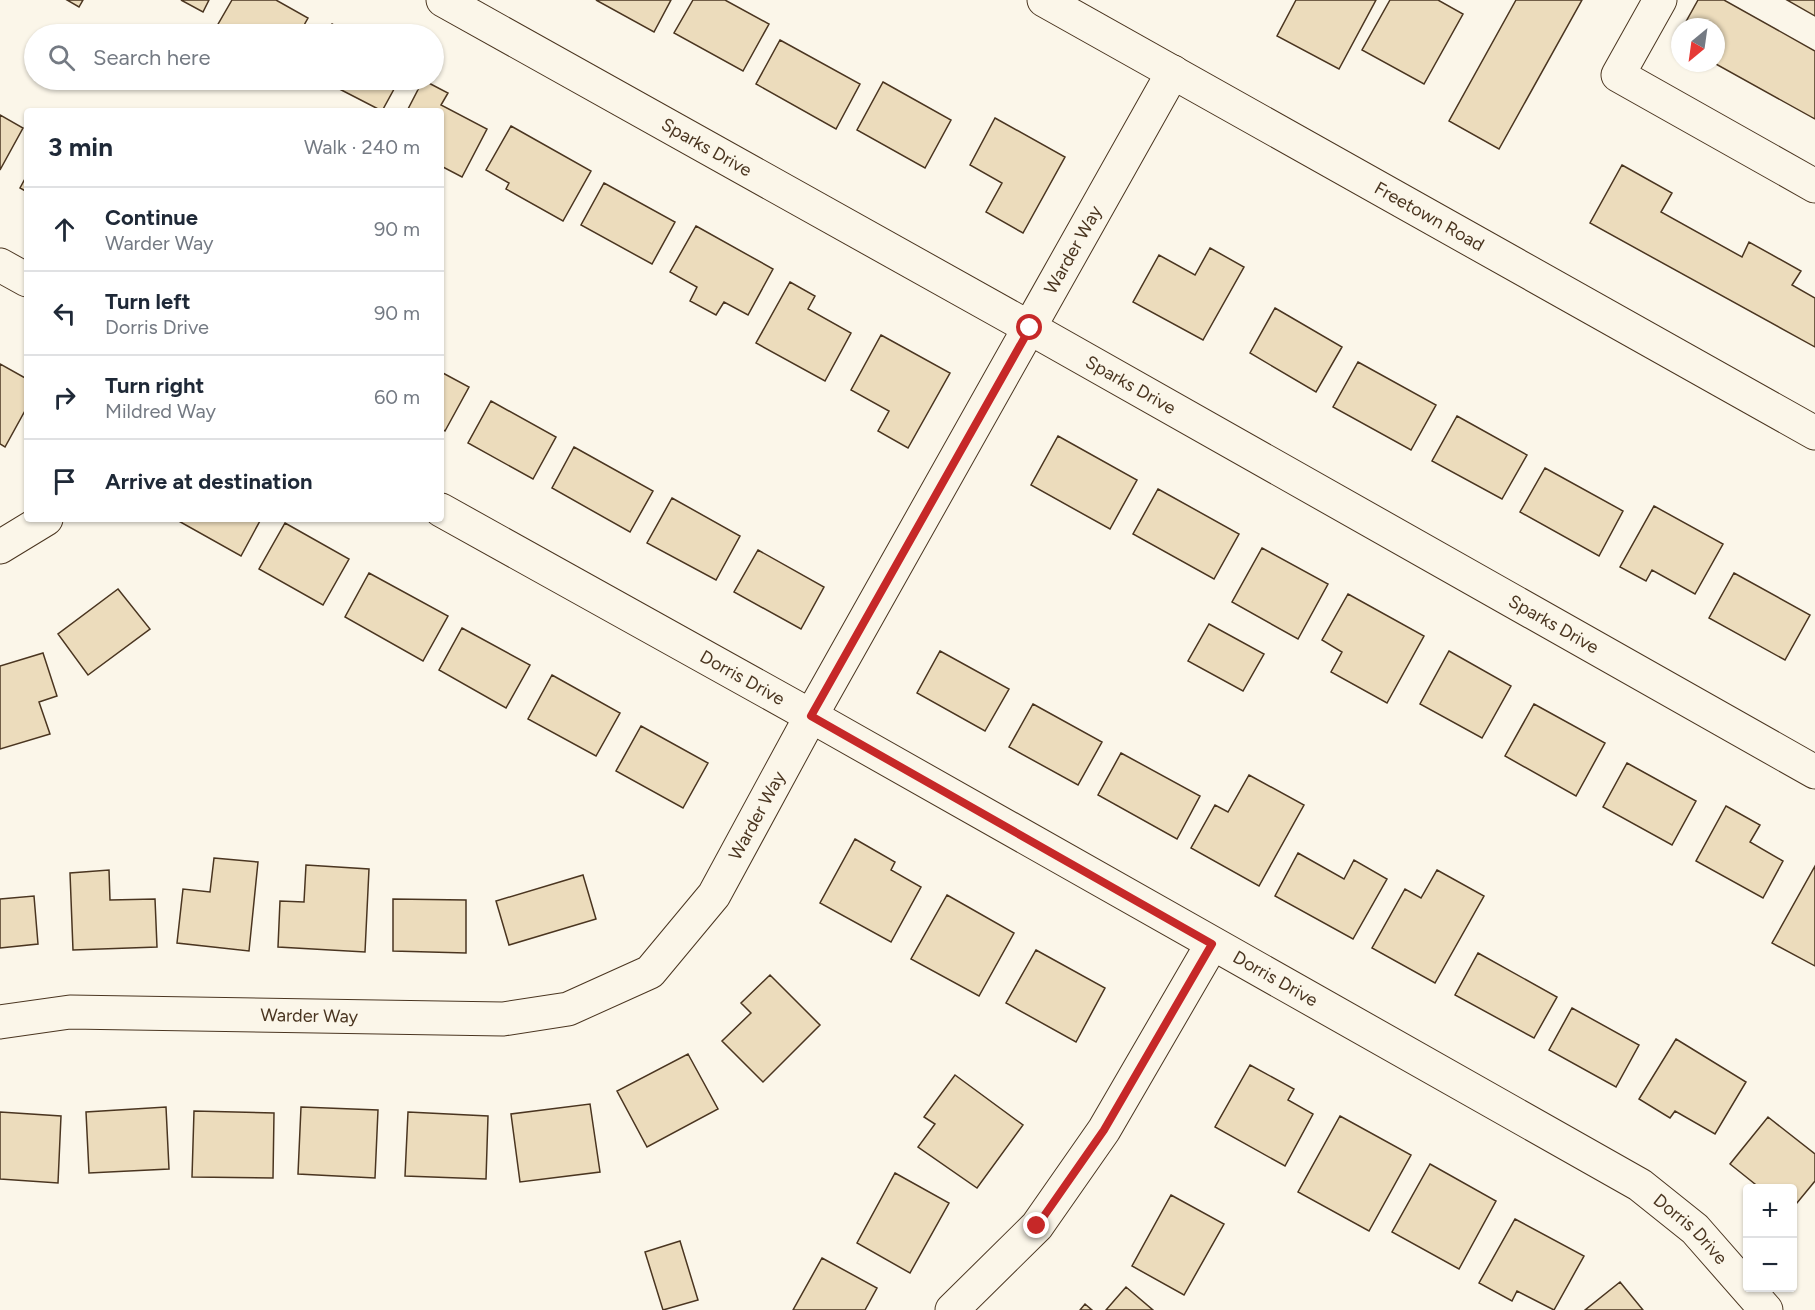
<!DOCTYPE html>
<html lang="en">
<head>
<meta charset="utf-8">
<style>
	:root { --surface:#fff; --page:#f2f2f3; --text:#1f2937; --muted:#747a83; --line:#e0e1e3 }
	body { margin:0; font-family:Figtree,sans-serif; background:var(--page); color:var(--text) }
	.controls { position:absolute; right:18px; bottom:18px; display:grid; overflow:hidden; border-radius:6px; box-shadow:0 2px 4px #0004 }
	.controls button { width:54px; height:54px; display:grid; place-items:center; padding:0; border:0; border-bottom:2px solid var(--line); background:var(--surface); color:var(--text); font:30px sans-serif }
	.compass { position:absolute; left:1671px; top:18px; width:54px; height:54px; border-radius:50%; background:var(--surface); box-shadow:0 2px 4px #0004; rotate:209deg }
	.stop { position:absolute; width:18px; height:18px; margin:-14px; border:4px solid #c62828; border-radius:50%; background:#fff }
	.stop.end { background:#c62828; border-color:#fff; box-shadow:0 2px 6px #0008 }
	.list { margin:0; padding:0; list-style:none }
	h2 { display:flex; justify-content:space-between; align-items:center; height:78px; margin:0; padding:0 24px; font-size:26px }
	h2 small { font-size:20px; font-weight:400; color:var(--muted) }
	.list li { display:grid; grid-template-columns:39px 1fr auto; gap:18px; align-items:center; box-sizing:border-box; height:84px; padding:0 24px; border-top:2px solid var(--line) }
	.list b { display:block; font-size:22px; white-space:nowrap }
	.list p { margin:0; font-size:20px; white-space:nowrap; color:var(--muted) }
	.list em { font-size:20px; font-style:normal; color:var(--muted) }
	.icon { flex:none; width:33px; height:33px; fill:none; stroke:currentColor; stroke-width:2; stroke-linecap:round; stroke-linejoin:round }
	.map { position:relative; flex:none; width:1815px; height:1310px; overflow:hidden }
	.search { position:absolute; background:var(--surface); box-shadow:0 2px 4px #0004; left:24px; top:24px; width:420px; height:66px; display:flex; align-items:center; gap:15px; box-sizing:border-box; padding:0 21px; border-radius:33px; color:var(--muted); font-size:22px }
	.panel { position:absolute; background:var(--surface); box-shadow:0 2px 4px #0004; left:24px; top:108px; width:420px; height:414px; border-radius:6px }
	.map>svg:first-child { display:block }
	.building { fill:#ecdcbc; stroke:#4a3520; stroke-width:1.5 }
	.lines { fill:none; stroke-linecap:round; stroke-linejoin:round }
	.minor-casing { stroke:#4a3520; stroke-width:35 }
	.minor { stroke:#fbf6e9; stroke-width:33 }
	.route { stroke:#c62828; stroke-width:8 }
	.labels { text-anchor:middle; dominant-baseline:central; stroke-width:4.5; stroke-linejoin:round; paint-order:stroke }
	.street-label { font-size:18px; fill:#4a3520; stroke:#fbf6e9 }
</style>
</head>
<body>
<div class="map">
<svg width="1815" height="1310" viewBox="0 0 1815 1310">
	<rect width="100%" height="100%" fill="#fbf6e9"/>
	<!-- building -->
	<path class="building" d="M67 0H83L79 7Z
		M181 0H209L203 12Z
		M232 0H276L308 18 299 34H231L217 26Z
		M596 0H671L654 32Z
		M693 0H725L769 24 743 71 674 33Z
		M1296 0H1376L1339 69 1277 36Z
		M1390 0H1438L1463 14 1424 84 1362 50Z
		M1516 0H1582L1499 149 1449 121Z
		M1698 0H1724L1815 51V119L1714 63H1716V27H1683Z
		M1787 0H1815V16Z
		M332 24 350 34H326Z
		M780 40 860 84 836 129 756 84Z
		M322 80H399L382 111Z
		M423 80 448 93 441 105 487 129 462 177 441 166V111H407Z
		M883 82 951 120 925 168 857 130Z
		M0 115 23 128 0 170Z
		M995 118 1065 157 1023 233 986 212 1002 183 970 165Z
		M511 126 591 171 563 221 506 189 509 183 486 170Z
		M1622 165 1672 193 1661 212 1742 257 1749 242 1801 271 1792 285 1815 298V347L1590 223Z
		M27 175V192L20 188Z
		M604 183 675 222 652 264 581 225Z
		M696 226 773 269 748 315 724 302 716 315 690 301 697 287 670 272Z
		M1210 248 1244 267 1203 340 1133 302 1159 255 1195 275Z
		M790 282 815 296 808 309 851 333 825 381 756 343Z
		M1275 308 1342 347 1316 392 1250 353Z
		M881 335 950 373 908 448 878 431 889 411 851 390Z
		M1358 362 1436 405 1411 450 1333 407Z
		M0 364 27 379V407L5 447 0 444Z
		M441 372 469 387 445 431 441 428Z
		M491 401 556 437 533 479 468 443Z
		M1457 416 1527 455 1502 499 1432 461Z
		M1058 436 1137 480 1110 529 1031 485Z
		M574 447 653 491 630 532 552 488Z
		M1545 468 1623 511 1599 556 1520 512Z
		M1158 489 1239 534 1214 579 1133 534Z
		M672 498 740 536 716 580 647 543Z
		M1654 506 1723 544 1695 594 1652 570 1646 581 1620 567Z
		M175 519H261L241 556Z
		M285 523 349 559 323 605 259 569Z
		M1262 548 1328 584 1298 639 1232 602Z
		M758 550 824 587 801 629 734 592Z
		M369 573 448 616 423 661 345 617Z
		M1734 573 1810 615 1785 660 1709 618Z
		M118 589 150 629 88 675 58 634Z
		M1348 594 1424 636 1387 703 1331 672 1342 652 1322 640Z
		M1209 624 1264 654 1243 691 1188 661Z
		M462 628 530 665 506 708 439 670Z
		M940 651 1009 689 985 731 917 693Z
		M1449 651 1511 686 1482 738 1420 704Z
		M43 653 57 696 39 702 50 734 0 749V666Z
		M552 675 620 713 596 756 528 719Z
		M1033 704 1102 742 1078 785 1009 747Z
		M1534 704 1605 743 1576 796 1505 756Z
		M641 726 708 763 683 808 616 771Z
		M1121 753 1200 796 1177 839 1098 795Z
		M1627 763 1696 801 1672 845 1603 807Z
		M1249 775 1304 805 1259 886 1191 848 1215 805 1228 812Z
		M1726 806 1760 825 1750 842 1783 861 1763 898 1696 861Z
		M855 839 895 862 891 870 921 887 891 942 820 903Z
		M1298 853 1344 879 1354 860 1387 879 1353 939 1275 896Z
		M214 858 258 862 249 951 177 943 183 889 210 892Z
		M306 865 369 869 365 952 278 947 280 901 304 902Z
		M1815 866V966L1772 943Z
		M109 870 110 900 155 899 157 947 73 950 70 873Z
		M1437 870 1484 896 1435 983 1372 948 1405 889 1421 898Z
		M583 875 596 919 509 945 496 901Z
		M947 895 1014 933 979 996 911 959Z
		M34 896 38 944 0 948V899Z
		M393 899 466 900V953L393 951Z
		M1036 950 1105 988 1076 1042 1006 1003Z
		M1478 953 1557 997 1534 1038 1455 995Z
		M770 975 820 1025 763 1082 722 1041 751 1013 741 1003Z
		M1572 1008 1639 1045 1616 1087 1549 1050Z
		M1676 1039 1746 1082 1715 1134 1675 1111 1670 1118 1639 1099Z
		M688 1054 718 1109 647 1147 617 1091Z
		M1250 1065 1294 1089 1288 1100 1313 1114 1285 1166 1215 1127Z
		M955 1075 1023 1125 977 1188 918 1147 935 1124 924 1117Z
		M590 1104 600 1172 520 1182 511 1114Z
		M166 1107 169 1169 89 1173 86 1112Z
		M301 1107 378 1110 375 1178 298 1174Z
		M194 1111 274 1113 273 1178 192 1177Z
		M0 1112 61 1116 58 1183 0 1179Z
		M408 1112 488 1116 486 1179 405 1176Z
		M1340 1116 1411 1155 1369 1231 1298 1192Z
		M1768 1117 1815 1154V1181L1792 1209V1188H1760L1730 1164Z
		M1430 1164 1496 1201 1459 1269 1392 1232Z
		M895 1173 949 1203 910 1273 857 1243Z
		M1171 1195 1224 1224 1184 1295 1132 1266Z
		M1515 1219 1584 1256 1554 1310 1517 1291 1512 1301 1479 1283Z
		M680 1241 698 1300 663 1310 645 1252Z
		M822 1258 877 1288 865 1310H793Z
		M1620 1282 1643 1310H1585Z
		M1126 1287 1153 1310H1106Z
		M1085 1304 1092 1310H1080Z"/>
	<g class="lines">
		<!-- minor casing -->
		<g class="minor-casing">
			<g id="minor">
				<path id="s1" d="M443 0 1030 328 1815 772"/>
				<path id="s2" d="M1044 0 1815 433"/>
				<path d="M1660 0 1618 75 1815 186"/>
				<path d="M0 265 27 280"/>
				<path id="s3" d="M441 510 811 716 1640 1185 1695 1229 1766 1310"/>
				<path d="M0 547 46 519"/>
				<path id="s4" d="M0 1022 70 1012 503 1019 568 1009 650 972 714 895 811 716 1173 72"/>
				<path d="M952 1310 1037 1226 1104 1130 1212 944"/>
			</g>
		</g>
		<!-- minor -->
		<use href="#minor" class="minor"/>
	</g>
	<g class="lines">
		<!-- route -->
		<path class="route" d="M1030 328 811 716 1212 944 1104 1130 1037 1226"/>
	</g>
	<g class="labels">
		<!-- street labels -->
		<g class="street-label">
			<text stroke="none"><textPath href="#s1" startOffset="302">Sparks Drive</textPath></text>
			<text stroke="none"><textPath href="#s2" startOffset="442">Freetown Road</textPath></text>
			<text stroke="none"><textPath href="#s4" startOffset="1498">Warder Way</textPath></text>
			<text stroke="none"><textPath href="#s1" startOffset="788">Sparks Drive</textPath></text>
			<text stroke="none"><textPath href="#s1" startOffset="1274">Sparks Drive</textPath></text>
			<text stroke="none"><textPath href="#s3" startOffset="345">Dorris Drive</textPath></text>
			<text stroke="none"><textPath href="#s4" startOffset="850">Warder Way</textPath></text>
			<text stroke="none"><textPath href="#s3" startOffset="957">Dorris Drive</textPath></text>
			<text stroke="none"><textPath href="#s4" startOffset="310">Warder Way</textPath></text>
			<text stroke="none"><textPath href="#s3" startOffset="1443">Dorris Drive</textPath></text>
		</g>
	</g>
</svg>
<div class="controls">
<button>+</button>
<button>−</button>
</div>
<svg class="compass" viewBox="-18 -18 36 36"><path d="M0-13l5 13h-10z" fill="#e53935"/><path d="M0 13l5-13h-10z" fill="#747a83"/></svg>
<div class="stop" style="left:1030px;top:328px"></div>
<div class="stop end" style="left:1037px;top:1226px"></div>
<div class="search"><svg class="icon" aria-label="search" viewBox="0 0 24 24"><circle cx="10" cy="10" r="6"/><path d="M15 15l6 6"/></svg>Search here</div>
<section class="panel">
<h2>3 min<small>Walk · 240 m</small></h2>
<ul class="list">
<li><svg class="icon" aria-label="ahead" viewBox="0 0 24 24"><path d="M12 20V5M6 11l6-6 6 6"/></svg><div><b>Continue</b><p>Warder Way</p></div><em>90 m</em></li>
<li><svg class="icon" aria-label="left" viewBox="0 0 24 24"><path d="M17 20v-9H6M10 6l-5 5 5 5"/></svg><div><b>Turn left</b><p>Dorris Drive</p></div><em>90 m</em></li>
<li><svg class="icon" aria-label="right" viewBox="0 0 24 24"><path d="M7 20v-9h11M14 6l5 5-5 5"/></svg><div><b>Turn right</b><p>Mildred Way</p></div><em>60 m</em></li>
<li><svg class="icon" aria-label="arrive" viewBox="0 0 24 24"><path d="M6 21V4h12l-3 4 3 4H6"/></svg><div><b>Arrive at destination</b></div></li>
</ul>
</section>
</div>
</body>
</html>
